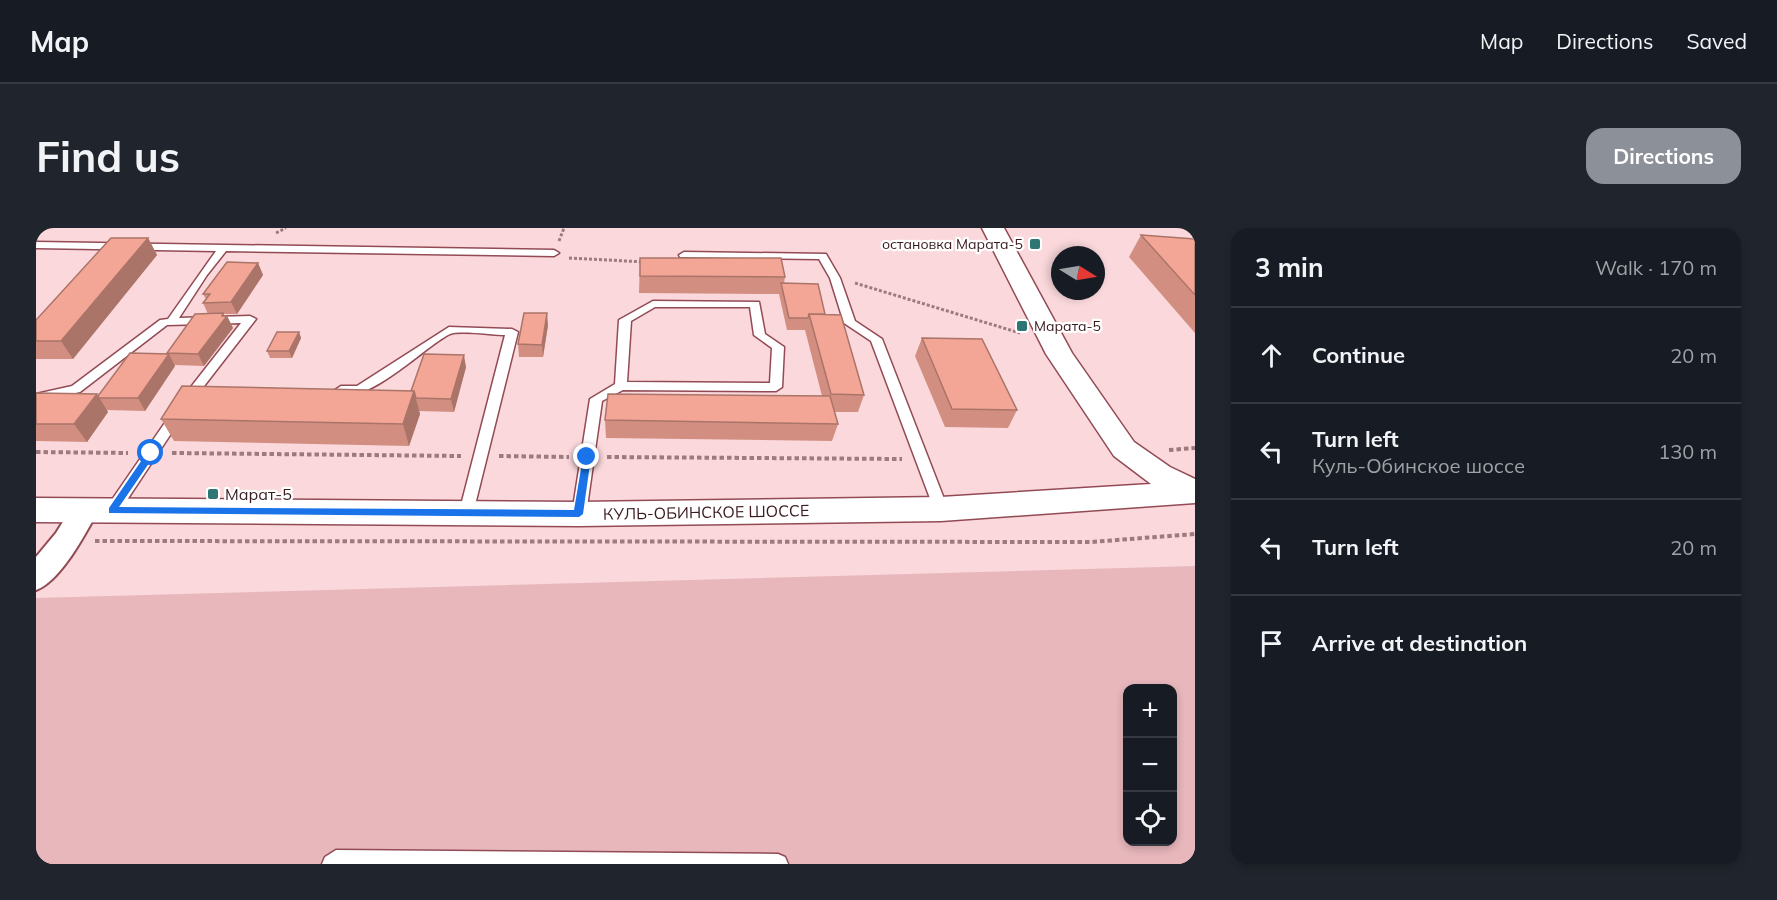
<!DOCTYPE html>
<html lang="en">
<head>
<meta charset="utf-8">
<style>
	:root { --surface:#171b24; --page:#20242c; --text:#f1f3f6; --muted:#9ea1a6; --line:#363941; --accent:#8c9099 }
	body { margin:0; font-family:Mulish,sans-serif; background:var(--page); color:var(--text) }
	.controls { position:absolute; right:18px; bottom:18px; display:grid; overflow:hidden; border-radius:12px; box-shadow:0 3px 9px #0003 }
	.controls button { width:54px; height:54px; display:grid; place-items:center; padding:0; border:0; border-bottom:2px solid var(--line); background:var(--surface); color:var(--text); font:30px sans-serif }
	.compass { position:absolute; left:1015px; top:18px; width:54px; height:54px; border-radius:50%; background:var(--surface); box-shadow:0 3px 9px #0003; rotate:101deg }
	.stop { position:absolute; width:18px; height:18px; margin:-14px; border:4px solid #1a73e8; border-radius:50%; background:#fff }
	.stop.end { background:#1a73e8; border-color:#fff; box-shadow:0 2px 6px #0008 }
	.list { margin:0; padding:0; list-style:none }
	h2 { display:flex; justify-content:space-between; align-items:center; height:78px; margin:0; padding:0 24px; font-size:26px }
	h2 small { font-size:20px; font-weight:400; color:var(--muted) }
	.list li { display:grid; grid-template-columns:39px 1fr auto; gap:18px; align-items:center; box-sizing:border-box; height:96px; padding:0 24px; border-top:2px solid var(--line) }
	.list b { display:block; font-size:22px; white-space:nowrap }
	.list p { margin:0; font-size:20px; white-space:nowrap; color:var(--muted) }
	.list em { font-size:20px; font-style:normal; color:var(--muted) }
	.icon { flex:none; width:33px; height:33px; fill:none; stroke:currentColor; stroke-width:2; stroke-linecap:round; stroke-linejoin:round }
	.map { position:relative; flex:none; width:1159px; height:636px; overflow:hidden; border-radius:18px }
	header { display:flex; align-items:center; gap:36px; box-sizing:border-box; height:84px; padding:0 30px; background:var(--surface); border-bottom:2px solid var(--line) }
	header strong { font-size:28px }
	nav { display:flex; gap:33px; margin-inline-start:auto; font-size:21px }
	.intro { display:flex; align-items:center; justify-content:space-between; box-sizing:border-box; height:144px; padding:0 36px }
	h1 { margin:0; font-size:42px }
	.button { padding:15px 27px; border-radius:18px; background:var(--accent); color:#fff; font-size:21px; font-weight:700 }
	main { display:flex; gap:36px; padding:0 36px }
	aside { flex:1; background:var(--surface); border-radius:18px; box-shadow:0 3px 9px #0003 }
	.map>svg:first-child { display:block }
	.green { fill:#e7b7bc; fill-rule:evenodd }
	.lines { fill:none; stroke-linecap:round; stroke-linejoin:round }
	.service-casing { stroke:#924b55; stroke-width:3 }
	.minor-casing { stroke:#924b55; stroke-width:4 }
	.secondary-casing { stroke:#924b55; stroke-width:3 }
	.path-far1 { stroke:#9c7b7f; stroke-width:3; stroke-dasharray:3 2; stroke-linecap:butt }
	.path { stroke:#9c7b7f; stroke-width:4; stroke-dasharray:4.5 3; stroke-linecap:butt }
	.service { fill:#fff; fill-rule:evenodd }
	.minor { fill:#fff; fill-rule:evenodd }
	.secondary { fill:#fff; fill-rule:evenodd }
	.wall { fill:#d28f81 }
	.shaded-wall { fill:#ab7469 }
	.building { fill:#f4a696; stroke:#ab7469; stroke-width:1.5 }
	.route { fill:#1a73e8 }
	.poi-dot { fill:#2d7673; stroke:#fff; stroke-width:2 }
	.labels { text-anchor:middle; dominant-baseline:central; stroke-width:4.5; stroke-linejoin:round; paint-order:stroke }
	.far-poi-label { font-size:14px; fill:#3a1b20; stroke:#fff; text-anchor:end }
	.poi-label { font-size:16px; fill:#3a1b20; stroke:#fff; text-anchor:start }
	.street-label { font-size:16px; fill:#3a1b20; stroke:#fff }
</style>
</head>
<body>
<header>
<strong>Map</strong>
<nav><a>Map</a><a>Directions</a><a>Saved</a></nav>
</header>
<div class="intro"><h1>Find us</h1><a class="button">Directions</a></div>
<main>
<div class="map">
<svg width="1159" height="636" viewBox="0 0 1159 636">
	<rect width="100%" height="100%" fill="#fad8db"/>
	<!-- green -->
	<path class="green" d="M1159 338V636H0V370ZM1092 460H1136V614H1092Z"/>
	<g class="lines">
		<!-- service casing -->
		<g class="service-casing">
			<path id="service" d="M0 14 518 22 523 25 518 28 190 23 171 47 143 90 214 88 220 91 165 162H157L155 159 205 95 131 97 44 164 0 174V166L36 158 124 92 132 91 180 23 0 20Z
				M648 24 790 26 804 50 819 93 846 111 912 281 910 285H900L898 281 835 113 808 95 794 50 783 31 644 29 643 27Z
				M617 73 723 74 729 106 748 119 746 159 740 163 587 162 566 173 550 286 543 291 538 290 536 286 554 171 579 156 583 92ZM619 79H714L718 107 736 120 734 155 591 154 595 93Z
				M413 99 476 101 482 104 437 285 430 290 423 285 469 107C457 107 424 102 414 106 390 117 323 186 299 162L305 158H321Z
				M142 182 148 186 81 287H71L69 283 71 279 137 183Z
				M300 622 742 626 749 629 752 636H286L289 629Z"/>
		</g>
		<!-- minor casing -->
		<g class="minor-casing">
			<path id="minor" d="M48 273 58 276 62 283C49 306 25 353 0 362V329L20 305 38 276Z"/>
		</g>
		<!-- secondary casing -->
		<g class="secondary-casing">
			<path id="secondary" d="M946 0H968L1036 125 1098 214 1134 239 1159 251V275L905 293 543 298 0 294V270L543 274 905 269 1115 256 1078 228 1010 126Z"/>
		</g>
		<!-- path-far1 -->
		<path class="path-far1" d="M240 5 250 0
			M523 13 528 0
			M533 30 609 34
			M819 55 984 105"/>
		<!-- path -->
		<path class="path" d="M1133 222 1159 220
			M0 224 92 225
			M136 225 425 228
			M463 228 533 229
			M571 229 866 231
			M59 313 1055 314 1159 306"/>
		<!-- service -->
		<use href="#service" class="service"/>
		<!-- minor -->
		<use href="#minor" class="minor"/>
		<!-- secondary -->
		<use href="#secondary" class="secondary"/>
	</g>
	<!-- wall -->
	<path class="wall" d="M1105 7 1159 11V105L1093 29Z
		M112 10 121 27 37 131H0V92Z
		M604 30 749 49 748 55 789 86 828 167 822 184H798L802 196 796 213 570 210 569 192 786 168 769 102H751L743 66 603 65Z
		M222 35 227 47 201 86H188V88H191L197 100 168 138 139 137V138L109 183 71 182 72 184 51 214 0 213V165L62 168 131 126V125L172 86 167 75 170 71 167 66Z
		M512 97 507 129H483L482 116Z
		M263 104 265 110 256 130H234L231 123Z
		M886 110 981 182 972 200 909 199 879 128Z
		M430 139 418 184 383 183 384 186 373 218 138 213 125 191 375 163Z"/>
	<!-- shaded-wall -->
	<path class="shaded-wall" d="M112 10 121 27 37 131 25 113Z
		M222 35 227 47 201 86 195 74Z
		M187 85 189 90 191 88 197 100 168 138 162 126Z
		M511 85 512 97 507 129 506 117Z
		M263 104 265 110 256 130 253 123Z
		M133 126 139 138 109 183 102 170Z
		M428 127 430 139 418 184 415 171Z
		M378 163 384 186 373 218 367 196Z
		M61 166 72 184 51 214 38 196Z"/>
	<!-- building -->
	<path class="building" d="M1105 7 1159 11V67Z
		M75 10H112L25 113H0V92Z
		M604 30H745L749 49 604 48Z
		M191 34 222 35 195 74 167 75 174 66H167Z
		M745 55 782 56 789 86H773L772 90H753Z
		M187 85 186 88H191L162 126 131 125 159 86Z
		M488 85H511L506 117 482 116Z
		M773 86 805 87 828 167 795 166Z
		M241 104H263L253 123H231Z
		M886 110 946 111 981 182 916 181Z
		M94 125 133 126 102 170H63L62 168Z
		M388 126 428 127 415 171 380 170 378 163H375Z
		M146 158 378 163 367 196 125 191Z
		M0 165 61 166 38 196H0Z
		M572 166 794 168 802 196 569 192Z"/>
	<!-- route -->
	<path class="route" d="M115 222 120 225 83 279 538 282 547 229 551 226 555 229 547 286 543 289 73 285V280L112 223Z"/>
	<!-- markers -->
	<g class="poi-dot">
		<rect x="993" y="10" width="12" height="12" rx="3"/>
		<rect x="980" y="92" width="12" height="12" rx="3"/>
		<rect x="171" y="260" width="12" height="12" rx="3"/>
	</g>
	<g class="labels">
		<!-- far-poi labels -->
		<g class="far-poi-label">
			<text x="987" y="16">остановка Марата-5</text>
			<text x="998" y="98" text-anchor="start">Марата-5</text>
		</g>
		<!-- poi labels -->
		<g class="poi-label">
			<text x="189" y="266">Марат-5</text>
		</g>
		<!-- street labels -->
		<g class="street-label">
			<text transform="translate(670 284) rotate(-1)">КУЛЬ-ОБИНСКОЕ ШОССЕ</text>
		</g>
	</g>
</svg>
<div class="controls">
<button>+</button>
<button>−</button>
<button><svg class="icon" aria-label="locate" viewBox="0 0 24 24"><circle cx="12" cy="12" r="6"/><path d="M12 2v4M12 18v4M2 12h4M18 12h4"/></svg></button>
</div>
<svg class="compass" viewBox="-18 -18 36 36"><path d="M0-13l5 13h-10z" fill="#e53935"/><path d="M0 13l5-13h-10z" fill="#9ea1a6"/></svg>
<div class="stop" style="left:115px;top:225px"></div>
<div class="stop end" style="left:551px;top:229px"></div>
</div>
<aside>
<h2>3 min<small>Walk · 170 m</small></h2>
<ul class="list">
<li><svg class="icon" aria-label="ahead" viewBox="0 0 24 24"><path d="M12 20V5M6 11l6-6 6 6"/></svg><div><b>Continue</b></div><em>20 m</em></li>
<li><svg class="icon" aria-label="left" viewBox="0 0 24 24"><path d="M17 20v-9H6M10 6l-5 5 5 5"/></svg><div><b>Turn left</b><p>Куль-Обинское шоссе</p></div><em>130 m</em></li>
<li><svg class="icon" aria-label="left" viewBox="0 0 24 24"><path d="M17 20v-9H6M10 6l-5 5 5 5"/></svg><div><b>Turn left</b></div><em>20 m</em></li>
<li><svg class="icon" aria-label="arrive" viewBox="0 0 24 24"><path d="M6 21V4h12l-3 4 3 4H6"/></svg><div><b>Arrive at destination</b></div></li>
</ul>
</aside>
</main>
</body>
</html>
